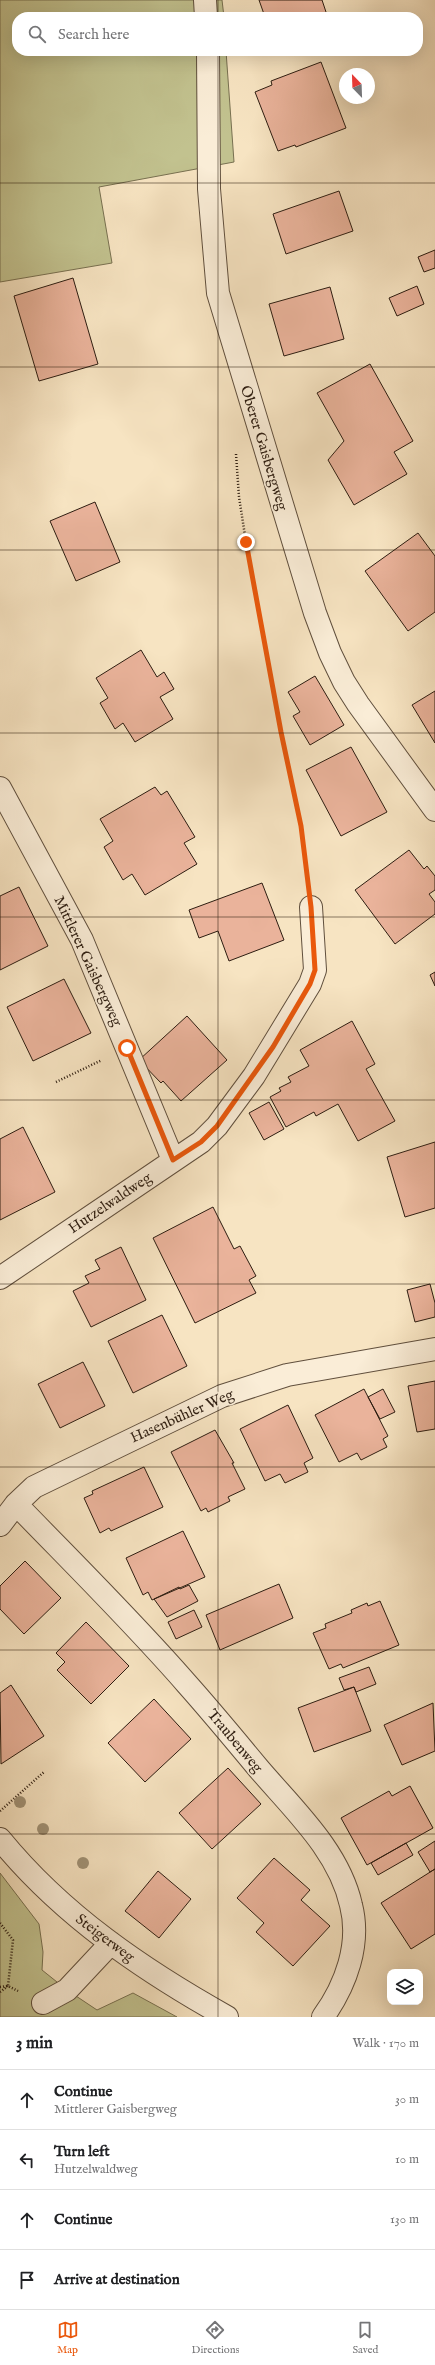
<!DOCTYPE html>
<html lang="en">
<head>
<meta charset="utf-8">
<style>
	:root { --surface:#fff; --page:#f6f6f6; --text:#202124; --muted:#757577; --line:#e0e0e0; --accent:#ea580c }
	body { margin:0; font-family:"IM FELL English",serif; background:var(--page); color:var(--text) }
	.controls { position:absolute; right:12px; bottom:12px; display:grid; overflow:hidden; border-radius:8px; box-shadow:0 4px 16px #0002 }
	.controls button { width:36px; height:36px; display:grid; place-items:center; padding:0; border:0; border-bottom:1px solid var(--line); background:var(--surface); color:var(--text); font:20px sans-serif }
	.compass { position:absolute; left:339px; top:68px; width:36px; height:36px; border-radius:50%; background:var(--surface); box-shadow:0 4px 16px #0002; rotate:337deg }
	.stop { position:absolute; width:12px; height:12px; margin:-9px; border:3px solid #ea580c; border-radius:50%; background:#fff }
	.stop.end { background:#ea580c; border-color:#fff; box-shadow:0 1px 4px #0008 }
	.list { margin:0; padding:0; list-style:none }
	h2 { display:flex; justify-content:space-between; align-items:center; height:52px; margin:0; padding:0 16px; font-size:17px }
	h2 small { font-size:13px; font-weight:400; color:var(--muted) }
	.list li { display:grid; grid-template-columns:26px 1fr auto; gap:12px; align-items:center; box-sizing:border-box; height:60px; padding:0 16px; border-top:1px solid var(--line) }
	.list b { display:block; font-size:15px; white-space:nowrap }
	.list p { margin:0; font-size:13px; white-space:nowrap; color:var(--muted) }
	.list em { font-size:13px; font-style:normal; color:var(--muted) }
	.icon { flex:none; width:22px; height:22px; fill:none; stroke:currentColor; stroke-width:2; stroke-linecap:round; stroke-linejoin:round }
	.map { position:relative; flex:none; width:435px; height:2017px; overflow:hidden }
	.search { position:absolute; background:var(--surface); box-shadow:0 4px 16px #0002; left:12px; right:12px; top:12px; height:44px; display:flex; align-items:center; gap:10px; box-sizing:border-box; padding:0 14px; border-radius:16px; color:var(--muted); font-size:15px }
	.sheet { height:292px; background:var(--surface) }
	nav { display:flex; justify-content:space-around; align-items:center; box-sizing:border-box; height:56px; border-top:1px solid var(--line); background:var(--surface); font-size:11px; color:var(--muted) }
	nav a { display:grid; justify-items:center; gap:2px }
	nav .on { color:var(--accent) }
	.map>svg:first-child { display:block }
	.green { fill:#c2c28f; stroke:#787050 }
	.building { fill:#eab39b; stroke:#2d1d11 }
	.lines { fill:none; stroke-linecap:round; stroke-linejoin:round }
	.minor-casing { stroke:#604f3d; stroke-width:24 }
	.path { stroke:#2d1d11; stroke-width:2.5; stroke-dasharray:1 2; stroke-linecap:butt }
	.minor { stroke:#faedd7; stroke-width:22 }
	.tree { fill:#a19276 }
	.route { stroke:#ea580c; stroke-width:5 }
	.grid { fill:none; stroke:#2d1d11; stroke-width:1; stroke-opacity:0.55 }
	.labels { text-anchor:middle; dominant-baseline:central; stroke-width:3.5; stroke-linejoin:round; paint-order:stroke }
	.street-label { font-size:15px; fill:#2d1d11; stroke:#faedd7 }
</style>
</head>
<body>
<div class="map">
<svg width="435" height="2017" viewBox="0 0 435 2017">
	<rect width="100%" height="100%" fill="#f7e4c2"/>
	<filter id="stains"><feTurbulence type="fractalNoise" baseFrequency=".005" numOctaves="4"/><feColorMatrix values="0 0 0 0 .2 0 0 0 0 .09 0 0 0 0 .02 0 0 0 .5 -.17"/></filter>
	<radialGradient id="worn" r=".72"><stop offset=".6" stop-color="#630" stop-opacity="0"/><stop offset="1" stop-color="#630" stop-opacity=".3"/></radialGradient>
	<!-- green -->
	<path class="green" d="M0 0H222L224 17H17V51H226L234 162 99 187 112 263 0 282Z
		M0 1873 39 1924 43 1952 42 1970 67 1990 97 2010 133 1993 177 2017H0Z"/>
	<!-- building -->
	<path class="building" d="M259 0H322L327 15 322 17H265Z
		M321 62 346 128 296 147 295 145 278 151 255 92 272 85 271 81Z
		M339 191 353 231 286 254 273 214Z
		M435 250V268L424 272 418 257Z
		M73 278 98 364 39 381 14 296Z
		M417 286 424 304 397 316 389 298Z
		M330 287 344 339 284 356 269 304Z
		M370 364 413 441 394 452 407 474 354 505 328 460 344 441 317 393Z
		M95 502 120 562 76 581 50 521Z
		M418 533 435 556V612L408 631 365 571Z
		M141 650 157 677 164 672 174 689 160 697 173 719 135 742 123 723 115 729 100 703 108 698 96 678Z
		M315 676 344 725 310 745 293 716 300 712 288 692Z
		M435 691V743L412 705Z
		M351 747 387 812 341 836 306 770Z
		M155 787 161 795 167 791 195 837 184 843 197 864 145 895 132 874 123 880 104 847 113 841 100 819Z
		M409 850 424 869 427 866 435 876V890L429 894 435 902V914L395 944 355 890Z
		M262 883 284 940 229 961 218 931 199 938 189 910Z
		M19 887 48 946 0 970V896Z
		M435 972V986L430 975Z
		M64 979 91 1033 33 1061 7 1007Z
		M187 1016 227 1060 181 1101 163 1081 161 1083 139 1060Z
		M352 1021 375 1064 366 1069 395 1121 358 1141 338 1104 316 1116 314 1112 286 1127 270 1097 281 1091 279 1088 291 1082 288 1077 309 1066 300 1050Z
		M269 1102 284 1129 264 1140 249 1113Z
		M23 1127 55 1192 0 1220V1139Z
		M435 1142V1208L405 1217 387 1157Z
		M213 1207 234 1249 240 1246 256 1276 249 1280 256 1293 195 1323 153 1238Z
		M121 1247 146 1300 91 1327 73 1291 89 1283 85 1276 100 1269 95 1260Z
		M430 1284 435 1303V1317L415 1322 407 1290Z
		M162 1315 187 1366 133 1393 108 1341Z
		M83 1362 105 1406 60 1428 38 1384Z
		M435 1381V1429L417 1432 408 1386Z
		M364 1389 388 1436 383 1439 387 1447 361 1460 357 1453 339 1462 315 1415Z
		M383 1389 395 1412 380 1419 368 1397Z
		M288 1405 313 1458 304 1463 308 1472 285 1483 280 1474 265 1481 240 1429Z
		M215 1430 234 1463H232L245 1489 228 1497 230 1501 208 1512 206 1508 201 1511 171 1452Z
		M144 1467 163 1507 111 1531 109 1528 100 1533 84 1498 93 1494 92 1491Z
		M183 1531 205 1577 152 1600 148 1592 143 1595 126 1558Z
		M25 1561 61 1598 24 1634 0 1609V1586Z
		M279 1584 293 1618 220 1650 206 1615Z
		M189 1585 198 1601 167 1617 154 1599 179 1587 180 1589Z
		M380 1601 399 1645 343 1668 341 1664 329 1669 313 1633 326 1628 325 1624 352 1613 351 1610 367 1603 368 1606Z
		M194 1610 202 1627 176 1639 168 1622Z
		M86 1622 129 1666 91 1704 57 1670 65 1662 56 1653Z
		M369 1667 376 1684 356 1692 354 1687 344 1690 339 1678Z
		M11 1685 44 1736 1 1764 0 1693Z
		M354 1687 371 1731 314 1752 298 1708Z
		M154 1699 191 1739 145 1782 108 1743Z
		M433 1703 435 1751 402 1765 384 1725Z
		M228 1768 261 1804 212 1849 179 1813Z
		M410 1786 433 1828 367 1865 341 1818 389 1791 392 1796Z
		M435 1841V1869L430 1872 418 1852Z
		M406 1843 413 1855 378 1875 371 1863Z
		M274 1858 310 1890 301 1900 330 1926 293 1966 256 1932 264 1923 237 1898Z
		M435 1869V1934L411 1949 381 1903Z
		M158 1871 191 1899 159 1938 125 1911Z"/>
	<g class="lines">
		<!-- minor casing -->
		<g class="minor-casing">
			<path id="minor" d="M205 0 206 17
				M208 51 209 189 218 293 315 613 330 653 344 682 358 704 435 810
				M0 788 82 940 173 1160
				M0 1278 201 1142 217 1126 254 1076 310 984 315 970 311 907
				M16 1504C73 1563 132 1621 186 1683 211 1711 235 1740 259 1769 294 1810 339 1851 351 1905 361 1944 346 1985 323 2017
				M0 1525 16 1504 34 1487 222 1396 287 1375 435 1349
				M0 1839C62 1915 143 1970 227 2017
				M43 2003 67 1990 111 1943"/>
		</g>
		<!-- path -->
		<path class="path" d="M236 454 239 497 246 542 281 732 301 825 308 880
			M56 1082 102 1060
			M0 1811 44 1772
			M0 1923 13 1940 8 1986 18 1991
			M0 1987 7 1986
			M0 1992 8 1986"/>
		<!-- minor -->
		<use href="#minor" class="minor"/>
	</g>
	<!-- trees -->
	<g class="tree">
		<circle cx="20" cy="1802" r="6"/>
		<circle cx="43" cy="1829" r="6"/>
		<circle cx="83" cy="1863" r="6"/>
	</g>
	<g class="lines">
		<!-- route -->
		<path class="route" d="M127 1048 173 1160 201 1142 217 1126 273 1047 310 984 315 970 311 907 301 826 281 732 246 542"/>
	</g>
	<!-- grid -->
	<path class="grid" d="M218 0V17M218 51V2017M0 183H435M0 367H435M0 550H435M0 733H435M0 917H435M0 1100H435M0 1284H435M0 1467H435M0 1650H435M0 1834H435"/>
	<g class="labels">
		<!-- street labels -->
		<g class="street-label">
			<text transform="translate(264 448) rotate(73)">Oberer Gaisbergweg</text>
			<text transform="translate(88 961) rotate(65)">Mittlerer Gaisbergweg</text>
			<text transform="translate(110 1203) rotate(-34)">Hutzelwaldweg</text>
			<text transform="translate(182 1416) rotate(-24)">Hasenbühler Weg</text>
			<text transform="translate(235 1741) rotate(50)">Traubenweg</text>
			<text transform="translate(105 1938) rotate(37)">Steigerweg</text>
		</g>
	</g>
	<rect width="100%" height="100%" filter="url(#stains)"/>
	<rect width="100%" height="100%" fill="url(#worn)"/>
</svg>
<div class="controls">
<button><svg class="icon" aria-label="layers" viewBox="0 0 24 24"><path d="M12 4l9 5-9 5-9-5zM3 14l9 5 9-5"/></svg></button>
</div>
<svg class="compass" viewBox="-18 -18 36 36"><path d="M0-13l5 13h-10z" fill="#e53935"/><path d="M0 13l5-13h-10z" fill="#757577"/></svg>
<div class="stop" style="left:127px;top:1048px"></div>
<div class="stop end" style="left:246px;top:542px"></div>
<div class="search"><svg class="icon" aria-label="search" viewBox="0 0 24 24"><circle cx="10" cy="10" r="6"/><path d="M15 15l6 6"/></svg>Search here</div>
</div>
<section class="sheet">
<h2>3 min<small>Walk · 170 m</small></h2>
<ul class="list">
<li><svg class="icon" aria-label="ahead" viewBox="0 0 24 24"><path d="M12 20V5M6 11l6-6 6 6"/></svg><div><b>Continue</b><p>Mittlerer Gaisbergweg</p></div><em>30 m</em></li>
<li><svg class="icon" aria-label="left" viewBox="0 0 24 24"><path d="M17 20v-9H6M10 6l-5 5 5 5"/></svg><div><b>Turn left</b><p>Hutzelwaldweg</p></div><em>10 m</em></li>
<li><svg class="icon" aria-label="ahead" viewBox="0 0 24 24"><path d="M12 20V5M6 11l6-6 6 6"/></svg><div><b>Continue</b></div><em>130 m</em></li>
<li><svg class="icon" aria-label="arrive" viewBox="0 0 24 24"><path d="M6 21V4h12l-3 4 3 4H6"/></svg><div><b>Arrive at destination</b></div></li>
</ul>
</section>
<nav>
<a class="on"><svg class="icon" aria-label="map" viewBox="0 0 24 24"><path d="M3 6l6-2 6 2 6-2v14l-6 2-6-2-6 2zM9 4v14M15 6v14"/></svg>Map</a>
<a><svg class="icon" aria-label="directions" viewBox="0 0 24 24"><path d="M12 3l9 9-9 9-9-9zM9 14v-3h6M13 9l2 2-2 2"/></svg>Directions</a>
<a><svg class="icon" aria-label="saved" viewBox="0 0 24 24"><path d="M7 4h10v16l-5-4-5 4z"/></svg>Saved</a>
</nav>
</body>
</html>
